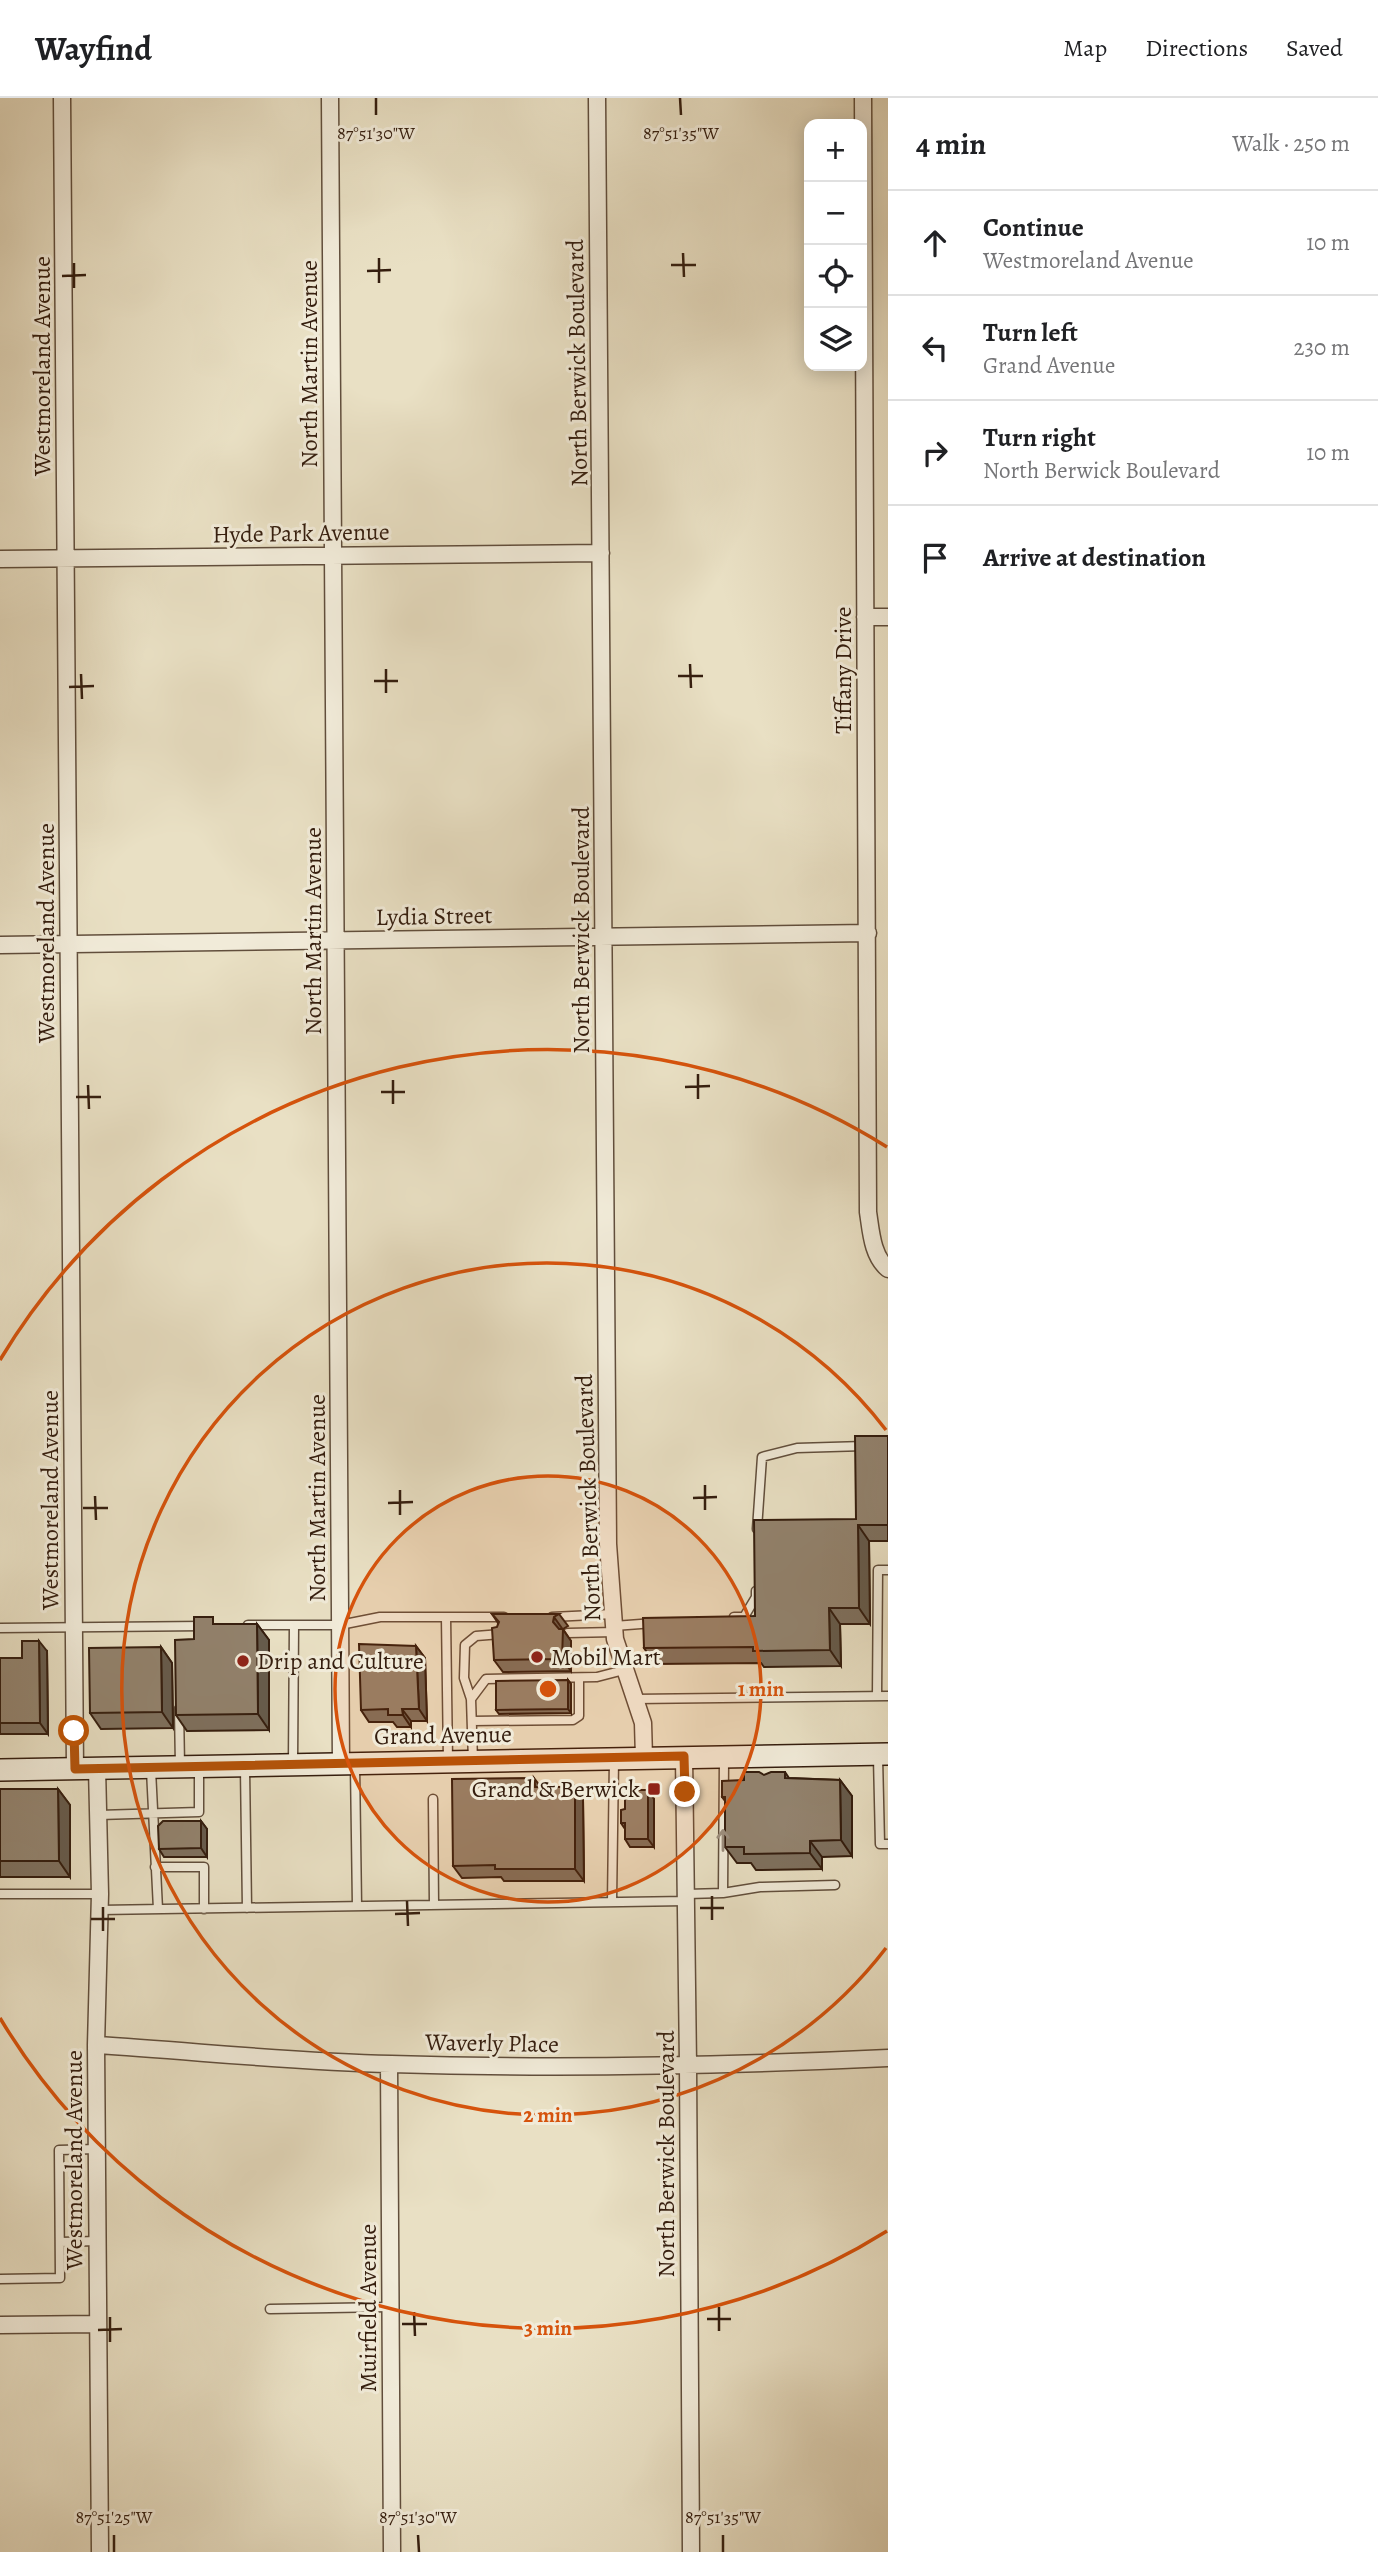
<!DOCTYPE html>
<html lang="en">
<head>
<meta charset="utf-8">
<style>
	:root { --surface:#fff; --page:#f2f2f2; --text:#202124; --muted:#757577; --line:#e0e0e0 }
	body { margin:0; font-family:Alegreya,serif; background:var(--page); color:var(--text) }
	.controls { position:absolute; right:21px; top:21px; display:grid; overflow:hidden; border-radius:14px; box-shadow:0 4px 18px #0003 }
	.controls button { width:63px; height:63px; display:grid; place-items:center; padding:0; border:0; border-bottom:2px solid var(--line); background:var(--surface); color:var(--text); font:35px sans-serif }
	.stop { position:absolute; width:21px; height:21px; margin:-16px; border:5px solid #b45309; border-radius:50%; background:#fff }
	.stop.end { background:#b45309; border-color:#fff; box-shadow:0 2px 7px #0008 }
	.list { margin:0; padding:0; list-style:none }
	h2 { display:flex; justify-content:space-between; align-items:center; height:91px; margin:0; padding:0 28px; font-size:30px }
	h2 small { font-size:23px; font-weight:400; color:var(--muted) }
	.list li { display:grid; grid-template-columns:46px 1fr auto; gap:21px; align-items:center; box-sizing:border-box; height:105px; padding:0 28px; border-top:2px solid var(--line) }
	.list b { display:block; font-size:26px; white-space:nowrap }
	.list p { margin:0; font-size:23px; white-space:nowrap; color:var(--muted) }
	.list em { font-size:23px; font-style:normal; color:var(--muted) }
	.icon { flex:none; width:38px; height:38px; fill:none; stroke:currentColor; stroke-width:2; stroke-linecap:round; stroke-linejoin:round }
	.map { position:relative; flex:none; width:888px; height:2454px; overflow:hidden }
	header { display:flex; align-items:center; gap:42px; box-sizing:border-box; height:98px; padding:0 35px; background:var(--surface); border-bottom:2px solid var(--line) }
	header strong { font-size:33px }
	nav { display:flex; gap:38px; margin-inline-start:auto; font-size:24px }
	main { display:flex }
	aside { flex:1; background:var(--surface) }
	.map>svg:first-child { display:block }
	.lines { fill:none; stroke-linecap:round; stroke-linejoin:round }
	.lane-casing { stroke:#614e3c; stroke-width:11 }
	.street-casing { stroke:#614e3c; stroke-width:19 }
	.secondary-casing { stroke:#341d0e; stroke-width:24 }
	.lane { stroke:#f1ebd9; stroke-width:8 }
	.street { stroke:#f1ebd9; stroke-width:16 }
	.secondary { stroke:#f1ebd9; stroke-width:21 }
	.wall { fill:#7e705e; stroke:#341d0e; stroke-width:2 }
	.shaded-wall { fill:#665b4c; stroke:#341d0e; stroke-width:2 }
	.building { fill:#92826d; stroke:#341d0e; stroke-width:2 }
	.oneway { stroke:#9c8e7e }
	.route { stroke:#b45309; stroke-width:9 }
	.ticks { fill:none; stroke:#341d0e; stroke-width:2.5 }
	.ring { fill:none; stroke:#d6530c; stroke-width:3.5 }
	.poi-dot { fill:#8f2418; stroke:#f1ebd9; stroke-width:2.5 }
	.labels { text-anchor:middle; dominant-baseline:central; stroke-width:6; stroke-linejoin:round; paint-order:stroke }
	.street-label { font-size:24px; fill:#341d0e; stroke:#f1ebd9 }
	.poi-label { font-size:24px; fill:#341d0e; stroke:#f1ebd9; text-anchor:start }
	.ticks-label { font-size:18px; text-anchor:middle; fill:#341d0e; stroke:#f1ebd9; stroke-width:6; stroke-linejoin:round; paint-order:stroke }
	.centre { fill:#d6530c; stroke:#f1ebd9; stroke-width:3.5 }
	.ring-label { font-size:21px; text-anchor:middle; font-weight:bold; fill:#d6530c; stroke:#f1ebd9; stroke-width:6; stroke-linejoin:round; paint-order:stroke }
</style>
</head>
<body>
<header>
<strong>Wayfind</strong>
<nav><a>Map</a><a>Directions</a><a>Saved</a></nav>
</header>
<main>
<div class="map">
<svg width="888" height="2454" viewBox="0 0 888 2454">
	<rect width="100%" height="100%" fill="#e9e0c4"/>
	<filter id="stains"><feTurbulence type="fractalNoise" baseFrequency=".00286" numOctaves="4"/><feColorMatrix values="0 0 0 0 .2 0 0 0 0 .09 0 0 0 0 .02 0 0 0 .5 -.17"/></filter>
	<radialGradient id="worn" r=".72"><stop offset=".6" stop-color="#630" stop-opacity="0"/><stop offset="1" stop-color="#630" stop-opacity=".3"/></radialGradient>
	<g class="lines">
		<!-- lane casing -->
		<g class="lane-casing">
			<path id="lane" d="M757 1431 762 1359 797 1350 864 1348
				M446 1519 448 1663
				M552 1519 613 1516
				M734 1519H744L756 1499V1493
				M248 1527H340L380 1519H504
				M614 1528 654 1525
				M0 1530 204 1528
				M568 1535 615 1534
				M877 1598 878 1472H888
				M471 1601 486 1581 597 1579 624 1572
				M634 1601 888 1598
				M179 1611 180 1668
				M472 1623 573 1622 579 1618V1580
				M878 1659 880 1746H888
				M473 1663 471 1601 464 1580 465 1547 476 1538 501 1536
				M293 1664 294 1527
				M355 1668 357 1808
				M245 1671 247 1810
				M151 1672 158 1811
				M433 1701 434 1807
				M99 1717 199 1714V1671
				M155 1769H204V1811
				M723 1795 724 1662
				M0 1796H100
				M687 1796 723 1795 760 1789 835 1787
				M612 1804 614 1661
				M100 1812 686 1803
				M61 2144 97 2143
				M0 2181 60 2180 59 2052 97 2051
				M270 2211 390 2209"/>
		</g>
		<!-- street casing -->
		<g class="street-casing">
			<path id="street" d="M62 0 75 1671
				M330 0 341 1666
				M597 0 608 1446 615 1541 643 1625 644 1660
				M863 0 868 1114C871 1133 872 1158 888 1171
				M0 461 601 455
				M865 519H888
				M0 847 868 835
				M684 1658 688 1967 691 2454
				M97 1670 100 1796 96 1947 100 2454
				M96 1947C194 1953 293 1964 391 1966 557 1971 722 1968 888 1960
				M389 1966 392 2454
				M0 2227 98 2226"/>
		</g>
		<!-- secondary casing -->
		<g class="secondary-casing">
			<path id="secondary" d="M0 1672 888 1656"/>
		</g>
		<!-- lane -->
		<use href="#lane" class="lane"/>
		<!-- street -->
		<use href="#street" class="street"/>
		<!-- secondary -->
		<use href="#secondary" class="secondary"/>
	</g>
	<!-- wall -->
	<path class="wall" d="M888 1338V1443H869L870 1526H840L841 1568 764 1569 761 1565 655 1566 644 1550 755 1518 856 1421Z
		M492 1516H559L568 1528 563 1531 571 1543V1573L503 1574 494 1562 498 1525Z
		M219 1526H257L269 1542V1632L187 1633 176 1617 194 1541Z
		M416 1548 425 1560 427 1623H411V1629H397L393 1624H369L361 1612Z
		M161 1549 172 1565 173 1630 101 1631 90 1615Z
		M47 1553 48 1636H0V1560H22Z
		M568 1582 571 1586V1615L499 1616 496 1612Z
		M785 1674 789 1680 840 1682 852 1698V1758L822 1759V1771L756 1772 751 1765H737L725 1749V1703L722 1699 744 1682Z
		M541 1689 583 1701 584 1783H504L501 1779 462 1780 453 1768Z
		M0 1691H58L70 1707V1779H0Z
		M648 1692 654 1701V1749H630L625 1741V1731L621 1725 625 1711Z
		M201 1723 207 1731V1759H164L159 1751Z"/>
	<!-- shaded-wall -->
	<path class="shaded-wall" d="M858 1427 869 1443 870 1526 859 1510Z
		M829 1510 840 1526 841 1568 830 1552Z
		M554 1519 571 1543V1573L562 1561V1536L553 1524Z
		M257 1526 269 1542V1632L258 1616Z
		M39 1543 47 1553 48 1636 40 1625Z
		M416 1548 425 1560 427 1623 419 1611Z
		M161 1549 172 1565 173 1630 162 1614Z
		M568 1582 571 1586V1615L568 1611Z
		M402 1611 411 1623V1629L403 1617Z
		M534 1680 543 1692 535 1689Z
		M840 1682 852 1698V1758L841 1742Z
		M575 1689 583 1701 584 1783 575 1771Z
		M58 1691 70 1707V1779L59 1763Z
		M648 1692 654 1701V1749L648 1741Z
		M201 1723 207 1731V1759L201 1750Z
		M810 1743 822 1759V1771L810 1755Z"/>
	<!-- building -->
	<path class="building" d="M855 1338H888V1427H858L859 1510H829L830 1552 753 1553V1549L644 1550 643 1520 755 1518 754 1422 856 1421Z
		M492 1516H559L554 1519 553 1524 559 1531H563L562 1561 494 1562 492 1530 497 1529 499 1524Z
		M194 1519H213V1526H257L258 1616 176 1617 175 1542 194 1541Z
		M22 1543H39L40 1625H0V1560H22Z
		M359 1546 416 1548 419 1611H402L403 1617H388V1611L361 1612Z
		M161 1549 162 1614 90 1615 89 1550Z
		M568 1582V1611L496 1612V1583Z
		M744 1674H759L764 1677 771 1674H785V1680L840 1682 841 1742 810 1743V1755L744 1756V1749H725V1699H722V1683L744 1682Z
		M534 1680 535 1689H575V1771H495V1767L453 1768 452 1681Z
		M0 1691H58L59 1763H0Z
		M625 1692H648V1741H625V1725H621V1712L625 1711Z
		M163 1723H201V1750L159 1751 158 1728Z"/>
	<!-- one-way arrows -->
	<defs><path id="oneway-shaft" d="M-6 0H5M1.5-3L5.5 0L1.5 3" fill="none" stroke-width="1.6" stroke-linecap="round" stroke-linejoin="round" transform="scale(1.75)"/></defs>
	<use class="oneway" href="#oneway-shaft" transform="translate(723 1742) rotate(-90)"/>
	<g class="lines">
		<!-- route -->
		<path class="route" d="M74 1633 75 1671 684 1658 685 1694"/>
	</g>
	<!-- ticks -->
	<path class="ticks" d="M376 0V17M680 0 681 17M683 155 684 179M379 160V185M74 165V190M671 167H696M367 173 391 172M62 178 86 177M690 566 691 590M386 571V595M81 576 82 601M678 578H703M374 583H398M69 589 94 588M698 976V1001M393 982V1006M88 987 89 1011M685 989 710 988M381 994H405M76 999H101M705 1387V1412M400 1392V1417M95 1398 96 1422M693 1400 717 1399M388 1405 413 1404M83 1410H108M712 1798V1822M407 1803 408 1828M103 1809V1833M700 1810H724M395 1816 420 1815M91 1821H115M719 2209V2233M414 2214 415 2238M110 2219V2244M707 2221H731M402 2226H427M98 2232 122 2231M114 2437V2454M418 2437 419 2454M723 2437V2454"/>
	<!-- distance rings -->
	<circle cx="548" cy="1591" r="213" fill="#d6530c" fill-opacity=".12"/>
	<g class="ring">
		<circle cx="548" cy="1591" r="213"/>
		<path d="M886 1850A426 426 0 1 1 886 1332"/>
		<path d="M887 2133A639 639 0 0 1 0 1920M0 1262A639 639 0 0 1 887 1049"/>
	</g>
	<!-- markers -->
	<g class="poi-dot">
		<circle cx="537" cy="1559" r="7"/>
		<circle cx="243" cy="1563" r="7"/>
		<rect x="647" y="1684" width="14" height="14" rx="3.5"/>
	</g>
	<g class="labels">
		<!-- street labels -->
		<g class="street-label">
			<text transform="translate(577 265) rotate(-91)">North Berwick Boulevard</text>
			<text transform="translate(309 266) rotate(-90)">North Martin Avenue</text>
			<text transform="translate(42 268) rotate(-90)">Westmoreland Avenue</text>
			<text transform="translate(301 435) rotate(-1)">Hyde Park Avenue</text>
			<text transform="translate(843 572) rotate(-90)">Tiffany Drive</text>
			<text transform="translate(434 818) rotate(-1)">Lydia Street</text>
			<text transform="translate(581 832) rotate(-90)">North Berwick Boulevard</text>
			<text transform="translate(313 833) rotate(-90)">North Martin Avenue</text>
			<text transform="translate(46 835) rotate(-90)">Westmoreland Avenue</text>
			<text transform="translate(317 1400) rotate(-90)">North Martin Avenue</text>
			<text transform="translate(588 1400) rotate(-92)">North Berwick Boulevard</text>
			<text transform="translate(50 1402) rotate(-90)">Westmoreland Avenue</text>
			<text transform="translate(443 1637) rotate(-1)">Grand Avenue</text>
			<text transform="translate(492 1945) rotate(1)">Waverly Place</text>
			<text transform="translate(666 2056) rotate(-90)">North Berwick Boulevard</text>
			<text transform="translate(74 2062) rotate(-90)">Westmoreland Avenue</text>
			<text transform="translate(368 2210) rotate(-90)">Muirfield Avenue</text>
		</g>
		<!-- poi labels -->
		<g class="poi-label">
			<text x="551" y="1559">Mobil Mart</text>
			<text x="257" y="1563">Drip and Culture</text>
			<text x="640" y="1691" text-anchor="end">Grand &amp; Berwick</text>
		</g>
	</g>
	<g class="ticks-label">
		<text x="376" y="41">87°51'30"W</text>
		<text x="681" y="41">87°51'35"W</text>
		<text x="114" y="2425">87°51'25"W</text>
		<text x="418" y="2425">87°51'30"W</text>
		<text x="723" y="2425">87°51'35"W</text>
	</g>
	<circle cx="548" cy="1591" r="10" class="centre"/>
	<g class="ring-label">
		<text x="761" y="1598">1 min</text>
		<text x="548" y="2024">2 min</text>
		<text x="548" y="2237">3 min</text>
	</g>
	<rect width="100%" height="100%" filter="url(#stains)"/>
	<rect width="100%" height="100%" fill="url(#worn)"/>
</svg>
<div class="controls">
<button>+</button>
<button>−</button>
<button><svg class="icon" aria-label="locate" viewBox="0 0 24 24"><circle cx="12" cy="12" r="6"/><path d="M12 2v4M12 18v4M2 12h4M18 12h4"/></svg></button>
<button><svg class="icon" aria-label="layers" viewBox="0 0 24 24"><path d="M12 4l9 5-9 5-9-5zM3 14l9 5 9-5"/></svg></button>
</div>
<div class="stop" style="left:74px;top:1633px"></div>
<div class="stop end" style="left:685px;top:1694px"></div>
</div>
<aside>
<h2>4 min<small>Walk · 250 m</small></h2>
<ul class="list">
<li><svg class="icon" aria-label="ahead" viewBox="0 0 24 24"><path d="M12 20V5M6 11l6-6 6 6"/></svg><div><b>Continue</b><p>Westmoreland Avenue</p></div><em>10 m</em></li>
<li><svg class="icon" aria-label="left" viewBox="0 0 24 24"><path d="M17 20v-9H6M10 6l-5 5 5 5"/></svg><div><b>Turn left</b><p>Grand Avenue</p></div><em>230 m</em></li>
<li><svg class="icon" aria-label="right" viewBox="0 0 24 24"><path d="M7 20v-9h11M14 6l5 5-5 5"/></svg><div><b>Turn right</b><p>North Berwick Boulevard</p></div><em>10 m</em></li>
<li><svg class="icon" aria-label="arrive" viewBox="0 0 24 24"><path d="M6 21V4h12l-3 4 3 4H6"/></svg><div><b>Arrive at destination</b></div></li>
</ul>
</aside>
</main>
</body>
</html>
